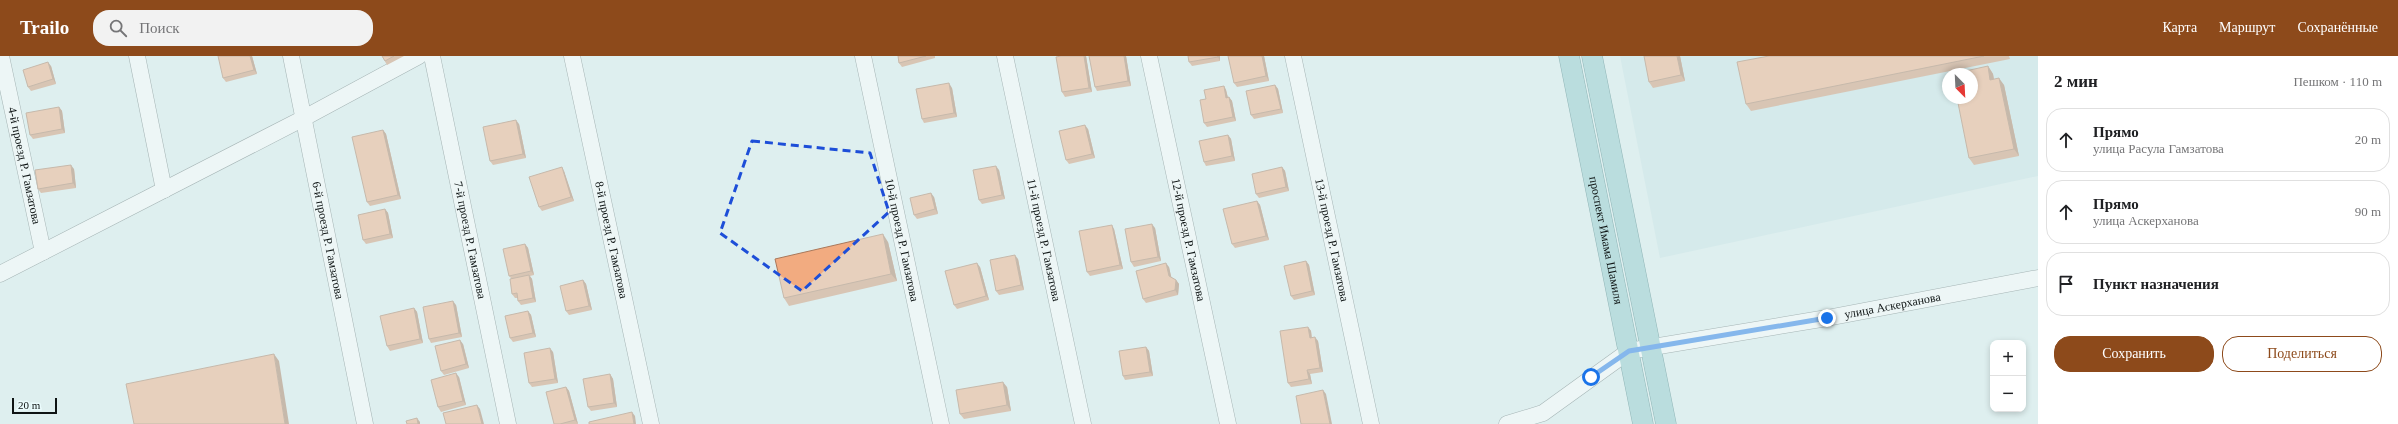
<!DOCTYPE html>
<html lang="ru">
<head>
<meta charset="utf-8">
<style>
	:root { --surface:#fff; --page:#f2f2f2; --text:#202124; --muted:#757577; --line:#e0e0e0; --accent:#8d4a1b }
	body { margin:0; font-family:"Times New Roman",serif; background:var(--page); color:var(--text) }
	.controls { position:absolute; right:12px; bottom:12px; display:grid; overflow:hidden; border-radius:8px; box-shadow:0 2px 6px #0003 }
	.controls button { width:36px; height:36px; display:grid; place-items:center; padding:0; border:0; border-bottom:1px solid var(--line); background:var(--surface); color:var(--text); font:20px sans-serif }
	.compass { position:absolute; left:1942px; top:12px; width:36px; height:36px; border-radius:50%; background:var(--surface); box-shadow:0 2px 6px #0003; rotate:156deg }
	.scale { position:absolute; left:12px; bottom:10px; width:45px; box-sizing:border-box; padding-left:4px; border:2px solid #0e1414; border-top:0; font-size:11px; line-height:14px; white-space:nowrap; color:#0e1414; -webkit-text-stroke:3px #ebfcfd; paint-order:stroke }
	.stop { position:absolute; width:12px; height:12px; margin:-9px; border:3px solid #1a73e8; border-radius:50%; background:#fff }
	.stop.end { background:#1a73e8; border-color:#fff; box-shadow:0 1px 4px #0008 }
	.list { margin:0; padding:0; list-style:none }
	h2 { display:flex; justify-content:space-between; align-items:center; height:52px; margin:0; padding:0 16px; font-size:17px }
	h2 small { font-size:13px; font-weight:400; color:var(--muted) }
	.list li { display:grid; grid-template-columns:26px 1fr auto; gap:12px; align-items:center; box-sizing:border-box; height:64px; margin:0 8px 8px; padding:0 8px; border:1px solid var(--line); border-radius:16px }
	.list b { display:block; font-size:15px; white-space:nowrap }
	.list p { margin:0; font-size:13px; white-space:nowrap; color:var(--muted) }
	.list em { font-size:13px; font-style:normal; color:var(--muted) }
	.actions { display:flex; gap:8px; padding:12px 16px }
	.actions a { flex:1; padding:9px 0; border:1px solid var(--accent); border-radius:16px; text-align:center; font-size:14px; color:var(--accent) }
	.actions .main { background:var(--accent); color:#fff }
	.icon { flex:none; width:22px; height:22px; fill:none; stroke:currentColor; stroke-width:2; stroke-linecap:round; stroke-linejoin:round }
	.map { position:relative; flex:none; width:2038px; height:368px; overflow:hidden }
	header { display:flex; align-items:center; gap:24px; box-sizing:border-box; height:56px; padding:0 20px; background:var(--accent); color:#fff }
	header strong { font-size:19px }
	nav { display:flex; gap:22px; margin-inline-start:auto; font-size:14px }
	.search { width:280px; height:36px; background:var(--page); display:flex; align-items:center; gap:10px; box-sizing:border-box; padding:0 14px; border-radius:16px; color:var(--muted); font-size:15px }
	main { display:flex }
	aside { flex:1; background:var(--surface) }
	.map>svg:first-child { display:block }
	.built { fill:#cae4e6; fill-rule:evenodd }
	.lines { fill:none; stroke-linecap:round; stroke-linejoin:round }
	.minor-casing { stroke:#616f70; stroke-width:17 }
	.major-casing { stroke:#327073; stroke-width:21 }
	.minor { stroke:#fff; stroke-width:16 }
	.major { stroke:#8fc7ca; stroke-width:20 }
	.wall { fill:#d0936e }
	.shaded-wall { fill:#a9785a }
	.building { fill:#f2ab80; stroke:#a9785a }
	.route { stroke:#1a73e8; stroke-width:5 }
	.marked { fill:none; stroke:#1d4ed8; stroke-width:3; stroke-dasharray:8 5; stroke-linejoin:round }
	.labels { text-anchor:middle; dominant-baseline:central; stroke-width:3; stroke-linejoin:round; paint-order:stroke }
	.street-label { font-size:12px; fill:#0e1414; stroke:#ebfcfd }
</style>
</head>
<body>
<header>
<strong>Trailo</strong>
<div class="search"><svg class="icon" aria-label="search" viewBox="0 0 24 24"><circle cx="10" cy="10" r="6"/><path d="M15 15l6 6"/></svg>Поиск</div>
<nav><a>Карта</a><a>Маршрут</a><a>Сохранённые</a></nav>
</header>
<main>
<div class="map">
<svg width="2038" height="368" viewBox="0 0 2038 368">
	<rect width="100%" height="100%" fill="#deefef"/>
	<!-- built -->
	<path class="built" d="M1620 0H2038V120L1660 202ZM1948 18H1972V42H1948Z"/>
	<g class="lines">
		<!-- minor casing -->
		<g class="minor-casing">
			<g id="minor">
				<path id="s1" d="M1 0 43 196"/>
				<path d="M137 0 164 134"/>
				<path id="s2" d="M291 0 365 368"/>
				<path id="s3" d="M432 0 508 368"/>
				<path id="s4" d="M572 0 651 368"/>
				<path id="s5" d="M863 0 941 368"/>
				<path id="s6" d="M1005 0 1083 368"/>
				<path id="s7" d="M1149 0 1228 368"/>
				<path id="s8" d="M1293 0 1371 368"/>
				<path d="M0 218 304 62 419 0"/>
				<path id="s9" d="M1507 368 1543 357 1629 295 1827 262 2038 222"/>
			</g>
		</g>
		<!-- major casing -->
		<g class="major-casing">
			<g id="major">
				<path id="s10" d="M1569 0 1643 368"/>
				<path d="M1592 0 1666 368"/>
			</g>
		</g>
		<!-- minor -->
		<use href="#minor" class="minor"/>
		<!-- major -->
		<use href="#major" class="major"/>
	</g>
	<!-- wall -->
	<path class="wall" d="M252 0 257 18 226 26 223 22Z
		M382 0H404L387 9Z
		M898 0H935V2L902 11 899 7Z
		M1086 0 1092 36 1065 41 1062 36Z
		M1126 0 1131 30 1097 35 1095 31Z
		M1220 0V5L1192 10 1189 6Z
		M1264 0 1269 25 1237 31 1234 27Z
		M1680 0 1685 25 1653 32 1649 26Z
		M1769 0H2009L2010 3 1751 55 1746 48Z
		M51 10 56 28 31 35 28 31Z
		M1988 10 1993 18 1994 23 2004 29 2019 100 1974 109 1969 102Z
		M1275 29 1278 33 1283 57 1254 63 1251 59Z
		M1224 30 1226 34 1228 42 1229 41 1232 45 1236 65 1207 71 1204 67 1206 43Z
		M952 32 957 61 924 67 922 63Z
		M59 51 62 55 65 77 33 83 30 79Z
		M519 68 526 102 493 109 490 105Z
		M1088 73 1095 102 1069 108 1066 104Z
		M383 74 386 78 401 143 370 150 367 146Z
		M1228 79 1231 83 1235 105 1206 110 1204 106Z
		M1282 111 1285 115 1289 135 1259 142 1256 138Z
		M74 113 76 132 41 137 38 133Z
		M999 114 1005 143 982 148 979 144Z
		M564 115 574 145 542 155 539 151Z
		M934 141 938 158 917 163 914 159Z
		M1257 145 1260 149 1269 184 1235 192 1232 188Z
		M385 153 388 157 393 182 366 188 363 184Z
		M1155 172 1161 205 1134 211 1131 206Z
		M1114 173 1123 213 1090 220 1087 216Z
		M888 186 897 225 789 250 784 242Z
		M525 188 528 192 534 219 530 220 532 223 536 246 521 249 518 245V242H515L512 238 511 222 509 220Z
		M1018 203 1024 234 999 239 996 235Z
		M1306 205 1309 209 1315 239 1294 244 1291 240Z
		M980 211 989 244 957 253 954 249Z
		M1169 211 1171 221 1176 224 1179 228 1178 239 1146 247 1143 243Z
		M583 224 586 228 592 254 569 259 566 255Z
		M456 249 462 281 431 287 429 283Z
		M414 252 417 256 423 287 390 295 387 290Z
		M528 255 531 259 536 281 513 286 510 282Z
		M1308 271 1311 275 1312 282 1318 285 1323 316 1310 318 1312 328 1291 331 1288 327Z
		M463 288 469 312 444 319 441 315Z
		M1146 291 1149 295 1153 320 1125 324 1123 320Z
		M553 296 558 327 532 331 529 327Z
		M610 318 613 323 617 351 591 355 588 351Z
		M459 321 466 349 441 356 438 351Z
		M566 331 569 335 578 368H554Z
		M1007 331 1011 355 964 363 960 358Z"/>
	<!-- shaded-wall -->
	<path class="shaded-wall" d="M250 0H252L257 18 254 14Z
		M1084 0H1086L1092 36 1089 32Z
		M1124 0H1126L1131 30 1128 25Z
		M1217 0H1220V5L1218 1Z
		M1262 0H1264L1269 25 1266 20Z
		M1677 0H1680L1685 25 1681 19Z
		M48 6 51 10 56 28 53 23Z
		M1988 10 1993 18 1995 31 1990 24Z
		M1999 22 2004 29 2019 100 2014 93Z
		M949 27 952 32 957 61 954 57Z
		M1275 29 1278 33 1283 57 1281 53Z
		M1224 30 1226 34 1229 46 1226 42Z
		M1229 41 1232 45 1236 65 1233 61Z
		M59 51 62 55 65 77 62 73Z
		M516 64 519 68 526 102 523 98Z
		M1085 69 1088 73 1095 102 1092 98Z
		M383 74 386 78 401 143 398 139Z
		M1228 79 1231 83 1235 105 1232 100Z
		M71 109 74 113 76 132 73 127Z
		M996 110 999 114 1005 143 1002 139Z
		M562 111 564 115 574 145 571 141Z
		M1282 111 1285 115 1289 135 1286 131Z
		M931 137 934 141 938 158 935 153Z
		M1257 145 1260 149 1269 184 1266 180Z
		M385 153 388 157 393 182 390 178Z
		M1152 168 1155 172 1161 205 1158 201Z
		M1112 169 1114 173 1123 213 1120 209Z
		M883 178 888 186 897 225 891 218Z
		M525 188 528 192 534 219 531 215Z
		M1015 199 1018 203 1024 234 1021 229Z
		M1306 205 1309 209 1315 239 1312 235Z
		M977 207 980 211 989 244 986 240Z
		M1166 207 1169 211 1172 224 1169 220Z
		M529 219 532 223 536 246 533 242Z
		M583 224 586 228 592 254 589 250Z
		M1176 224 1179 228 1178 239 1175 234Z
		M453 245 456 249 462 281 459 277Z
		M414 252 417 256 423 287 420 283Z
		M528 255 531 259 536 281 533 277Z
		M1308 271 1311 275 1312 286 1310 282Z
		M1315 281 1318 285 1323 316 1320 312Z
		M460 284 463 288 469 312 466 308Z
		M1146 291 1149 295 1153 320 1150 316Z
		M550 292 553 296 558 327 555 323Z
		M274 298 279 305 289 368H285Z
		M1307 314 1310 318 1312 328 1309 323Z
		M456 317 459 321 466 349 463 345Z
		M610 318 613 323 617 351 614 347Z
		M1003 326 1007 331 1011 355 1007 349Z
		M566 331 569 335 578 368 575 364Z
		M1323 334 1326 338 1332 368H1330Z
		M477 349 480 353 484 368H482Z
		M632 356 635 360 636 368H634Z
		M417 362 420 366V368H418Z"/>
	<!-- building -->
	<path class="building" d="M218 0H250L254 14 223 22Z
		M382 0H394L385 5Z
		M898 0H926L899 7Z
		M1061 0H1084L1089 32 1062 36 1056 1Z
		M1089 0H1124L1128 25 1095 31Z
		M1188 0H1217L1218 1 1189 6Z
		M1228 0H1262L1266 20 1234 27Z
		M1644 0H1677L1681 19 1649 26Z
		M1769 0H1984L1746 48 1737 6Z
		M48 6 53 23 28 31 23 14Z
		M1988 10 1990 24 1999 22 2014 93 1969 102 1957 42H1972V18H1961V16Z
		M949 27 954 57 922 63 916 33Z
		M1275 29 1281 53 1251 59 1246 35Z
		M1224 30 1226 42 1229 41 1233 61 1204 67 1200 44 1206 43 1204 34Z
		M59 51 62 73 30 79 26 57Z
		M516 64 523 98 490 105 483 71Z
		M1085 69 1092 98 1066 104 1059 75Z
		M383 74 398 139 367 146 352 81Z
		M1228 79 1232 100 1204 106 1199 85Z
		M71 109 73 127 38 133 35 114Z
		M996 110 1002 139 979 144 973 114Z
		M562 111 571 141 539 151 529 121Z
		M1282 111 1286 131 1256 138 1252 118Z
		M931 137 935 153 914 159 910 142Z
		M1257 145 1266 180 1232 188 1223 153Z
		M385 153 390 178 363 184 358 159Z
		M1152 168 1158 201 1131 206 1125 173Z
		M1112 169 1120 209 1087 216 1079 175Z
		M883 178 891 218 784 242 775 203Z
		M525 188 531 215 509 220 503 193Z
		M1015 199 1021 229 996 235 990 204Z
		M1306 205 1312 235 1291 240 1284 210Z
		M977 207 986 240 954 249 945 215Z
		M1166 207 1169 220 1176 224 1175 234 1143 243 1136 215Z
		M529 219 533 242 518 245 517 237 512 238 510 223Z
		M583 224 589 250 566 255 560 230Z
		M453 245 459 277 429 283 423 251Z
		M414 252 420 283 387 290 380 260Z
		M528 255 533 277 510 282 505 260Z
		M1308 271 1310 282 1315 281 1320 312 1307 314 1309 323 1288 327 1280 275Z
		M460 284 466 308 441 315 435 290Z
		M1146 291 1150 316 1123 320 1119 295Z
		M550 292 555 323 529 327 524 297Z
		M274 298 285 368H134L126 328Z
		M456 317 463 345 438 351 431 324Z
		M610 318 614 347 588 351 583 323Z
		M1003 326 1007 349 960 358 956 334Z
		M566 331 575 364 560 368H554L546 336Z
		M1323 334 1330 368H1301L1296 340Z
		M477 349 482 368H446L443 357Z
		M632 356 634 368H589V366Z
		M417 362 418 368H407L406 365Z"/>
	<g class="lines">
		<!-- route -->
		<path class="route" d="M1591 321 1629 295 1827 262"/>
	</g>
	<!-- marked area -->
	<path d="M0 0H2038V368H0ZM752 85 870 97 889 156 802 235 720 177Z" fill="#deefef" fill-opacity=".55" fill-rule="evenodd"/>
	<path class="marked" d="M752 85 870 97 889 156 802 235 720 177Z"/>
	<g class="labels">
		<!-- street labels -->
		<g class="street-label">
			<text stroke="none"><textPath href="#s1" startOffset="112">4-й проезд Р. Гамзатова</textPath></text>
			<text stroke="none"><textPath href="#s2" startOffset="188">6-й проезд Р. Гамзатова</textPath></text>
			<text stroke="none"><textPath href="#s3" startOffset="188">7-й проезд Р. Гамзатова</textPath></text>
			<text stroke="none"><textPath href="#s4" startOffset="188">8-й проезд Р. Гамзатова</textPath></text>
			<text stroke="none"><textPath href="#s5" startOffset="188">10-й проезд Р. Гамзатова</textPath></text>
			<text stroke="none"><textPath href="#s6" startOffset="188">11-й проезд Р. Гамзатова</textPath></text>
			<text stroke="none"><textPath href="#s7" startOffset="188">12-й проезд Р. Гамзатова</textPath></text>
			<text stroke="none"><textPath href="#s8" startOffset="188">13-й проезд Р. Гамзатова</textPath></text>
			<text stroke="none"><textPath href="#s10" startOffset="188">проспект Имама Шамиля</textPath></text>
			<text stroke="none"><textPath href="#s9" startOffset="411">улица Аскерханова</textPath></text>
		</g>
	</g>
</svg>
<div class="controls">
<button>+</button>
<button>−</button>
</div>
<svg class="compass" viewBox="-18 -18 36 36"><path d="M0-13l5 13h-10z" fill="#e53935"/><path d="M0 13l5-13h-10z" fill="#757577"/></svg>
<div class="scale">20 m</div>
<div class="stop" style="left:1591px;top:321px"></div>
<div class="stop end" style="left:1827px;top:262px"></div>
</div>
<aside>
<h2>2 мин<small>Пешком · 110 m</small></h2>
<ul class="list">
<li><svg class="icon" aria-label="ahead" viewBox="0 0 24 24"><path d="M12 20V5M6 11l6-6 6 6"/></svg><div><b>Прямо</b><p>улица Расула Гамзатова</p></div><em>20 m</em></li>
<li><svg class="icon" aria-label="ahead" viewBox="0 0 24 24"><path d="M12 20V5M6 11l6-6 6 6"/></svg><div><b>Прямо</b><p>улица Аскерханова</p></div><em>90 m</em></li>
<li><svg class="icon" aria-label="arrive" viewBox="0 0 24 24"><path d="M6 21V4h12l-3 4 3 4H6"/></svg><div><b>Пункт назначения</b></div></li>
</ul>
<div class="actions"><a class="main">Сохранить</a><a>Поделиться</a></div>
</aside>
</main>
</body>
</html>
